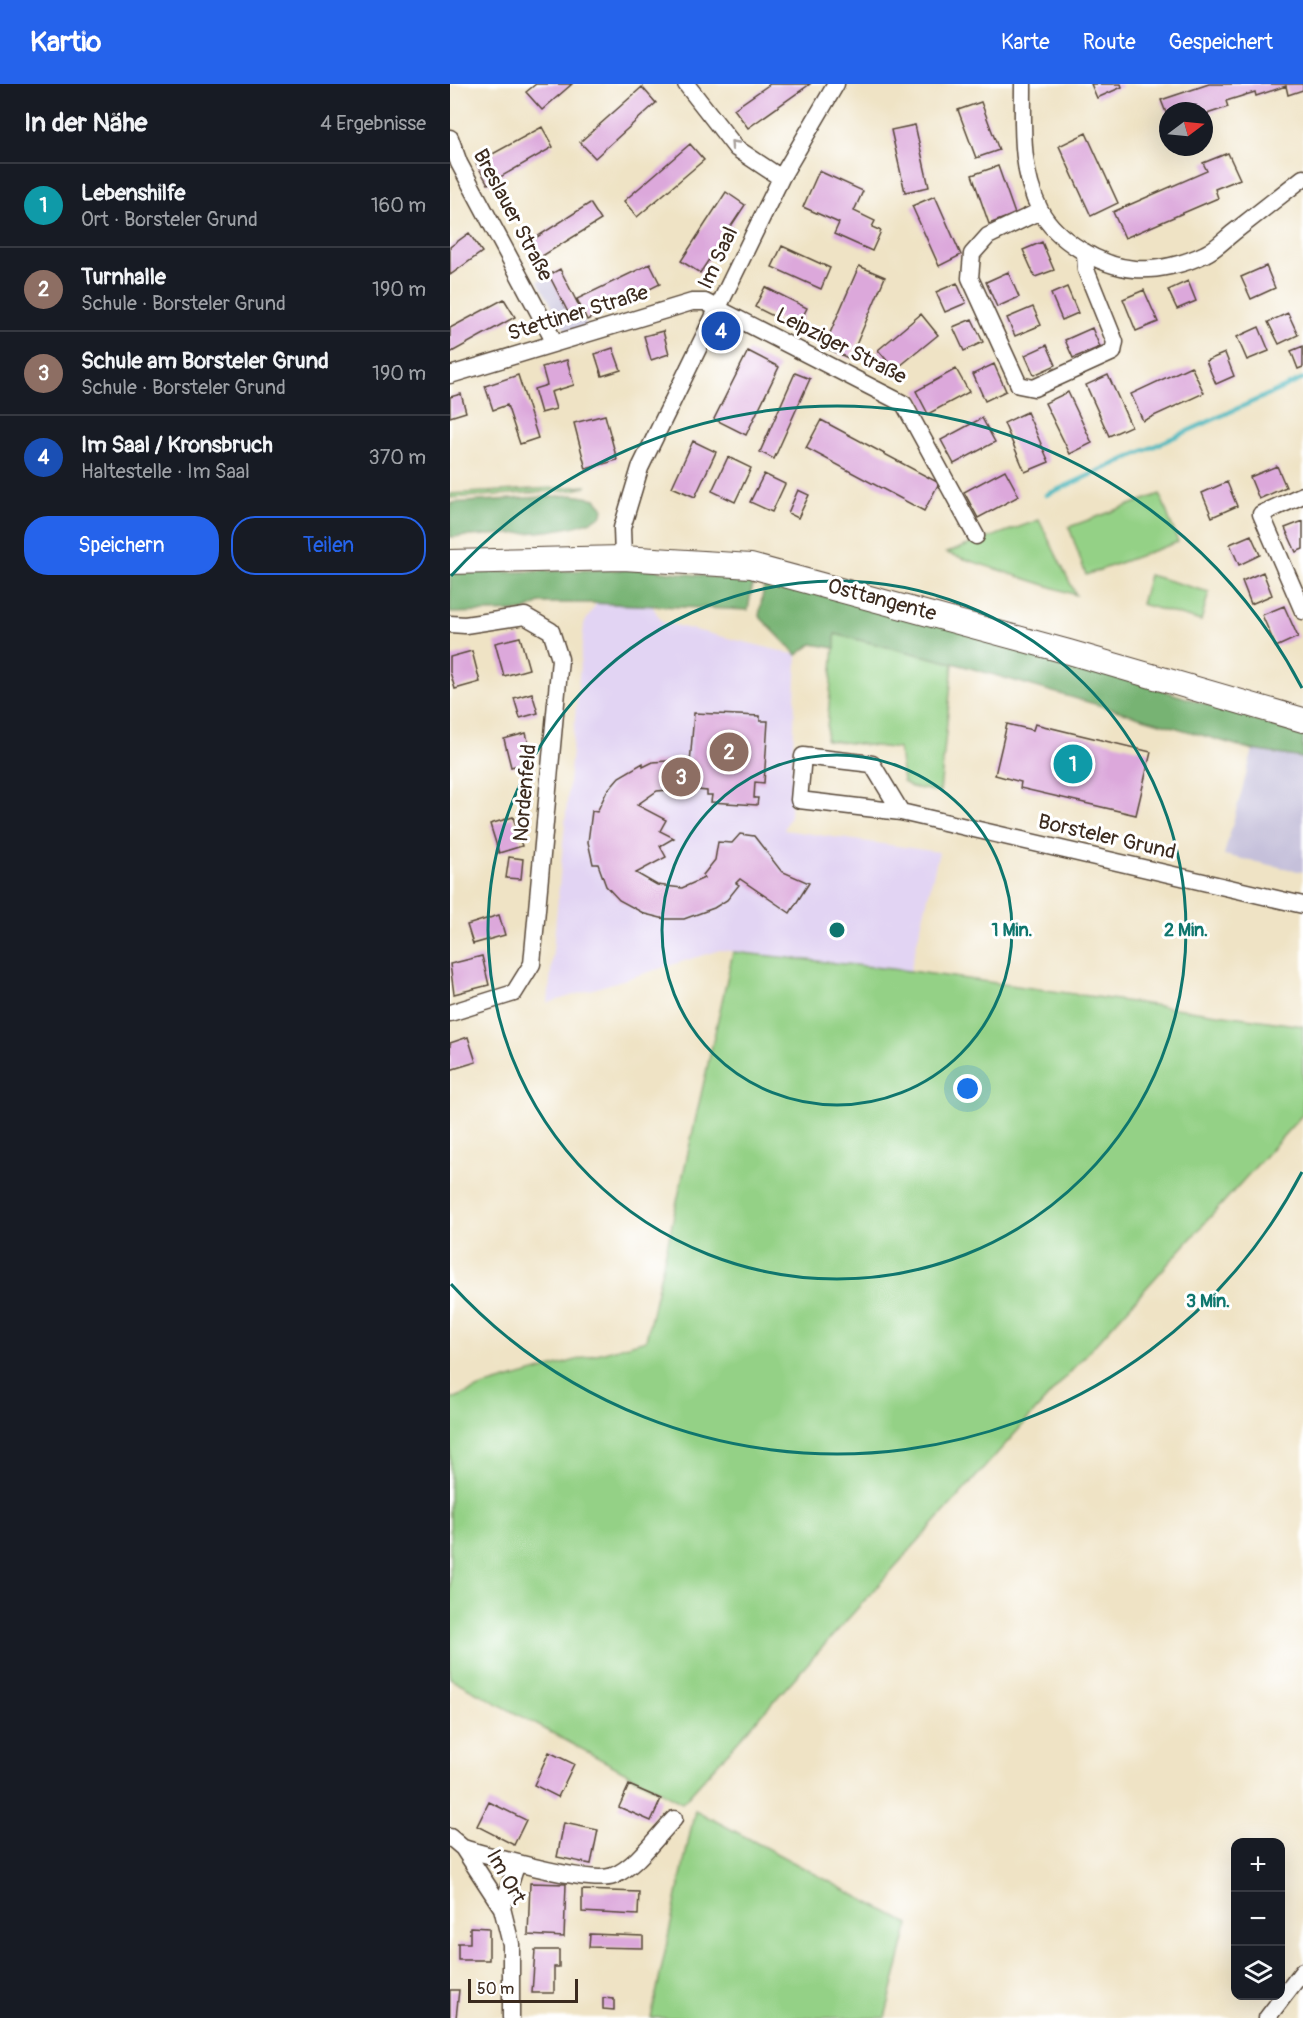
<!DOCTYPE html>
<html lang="de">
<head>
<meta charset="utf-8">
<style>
	:root { --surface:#171b24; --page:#242831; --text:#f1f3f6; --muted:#9ea1a6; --line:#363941; --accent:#2563eb }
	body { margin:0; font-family:Pangolin,sans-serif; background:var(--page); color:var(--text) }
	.controls { position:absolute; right:18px; bottom:18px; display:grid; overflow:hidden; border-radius:12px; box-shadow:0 6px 24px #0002 }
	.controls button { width:54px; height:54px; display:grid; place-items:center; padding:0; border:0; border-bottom:2px solid var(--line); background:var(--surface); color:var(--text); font:30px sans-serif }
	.compass { position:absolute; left:709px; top:18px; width:54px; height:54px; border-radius:50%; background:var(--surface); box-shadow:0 6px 24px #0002; rotate:74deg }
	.scale { position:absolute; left:18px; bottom:15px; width:110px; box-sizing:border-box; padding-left:6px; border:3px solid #3b2a1e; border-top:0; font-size:16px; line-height:21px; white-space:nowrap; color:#3b2a1e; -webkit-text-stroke:4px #fff; paint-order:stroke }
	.you { position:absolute; left:518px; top:1005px; width:21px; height:21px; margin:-15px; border:4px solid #fff; border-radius:50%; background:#1a73e8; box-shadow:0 0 0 9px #1a73e833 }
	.badge { display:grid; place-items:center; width:39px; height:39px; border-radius:50%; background:var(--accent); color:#fff; font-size:20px; font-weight:700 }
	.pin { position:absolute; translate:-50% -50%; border:3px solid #fff; box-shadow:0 2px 6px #0006 }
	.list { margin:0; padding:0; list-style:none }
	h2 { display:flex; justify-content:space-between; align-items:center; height:78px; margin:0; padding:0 24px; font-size:26px }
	h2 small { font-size:20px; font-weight:400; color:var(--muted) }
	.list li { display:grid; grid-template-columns:39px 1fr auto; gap:18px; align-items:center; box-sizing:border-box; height:84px; padding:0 24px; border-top:2px solid var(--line) }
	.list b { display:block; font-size:22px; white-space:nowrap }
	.list p { margin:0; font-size:20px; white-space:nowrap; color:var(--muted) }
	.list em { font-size:20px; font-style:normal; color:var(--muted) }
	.actions { display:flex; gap:12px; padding:18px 24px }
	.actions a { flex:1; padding:14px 0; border:2px solid var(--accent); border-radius:24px; text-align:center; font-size:21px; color:var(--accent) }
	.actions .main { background:var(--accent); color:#fff }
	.icon { flex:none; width:33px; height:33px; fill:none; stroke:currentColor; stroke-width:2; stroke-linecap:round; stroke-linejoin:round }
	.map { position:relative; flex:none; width:853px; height:1934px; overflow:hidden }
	header { display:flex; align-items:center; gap:36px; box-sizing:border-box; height:84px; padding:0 30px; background:var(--accent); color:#fff }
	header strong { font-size:28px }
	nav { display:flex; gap:33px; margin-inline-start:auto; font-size:21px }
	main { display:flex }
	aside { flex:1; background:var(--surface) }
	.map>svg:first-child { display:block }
	.built { fill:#e2d4f3 }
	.industrial { fill:#c5c0da }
	.green { fill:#94d186; stroke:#687e52; stroke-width:1.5 }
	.forest { fill:#77b373; stroke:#596e48; stroke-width:1.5 }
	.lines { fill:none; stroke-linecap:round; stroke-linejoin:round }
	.stream { stroke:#46b6bc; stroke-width:4.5 }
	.building { fill:#dca8db }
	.street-casing { stroke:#564637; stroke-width:19 }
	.secondary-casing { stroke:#564637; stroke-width:26 }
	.street { stroke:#fff; stroke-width:16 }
	.secondary { stroke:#fff; stroke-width:24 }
	.oneway { stroke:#a79f9a }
	.ring { fill:none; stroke:#0f766e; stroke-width:3 }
	.labels { text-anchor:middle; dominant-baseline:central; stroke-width:6; stroke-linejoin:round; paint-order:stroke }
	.street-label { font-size:21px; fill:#3b2a1e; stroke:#fff }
	.centre { fill:#0f766e; stroke:#fff; stroke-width:3 }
	.ring-label { font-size:18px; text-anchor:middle; font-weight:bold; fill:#0f766e; stroke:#fff; stroke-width:6; stroke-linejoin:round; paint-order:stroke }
</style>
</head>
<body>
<header>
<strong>Kartio</strong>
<nav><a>Karte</a><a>Route</a><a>Gespeichert</a></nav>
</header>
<main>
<aside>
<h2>In der Nähe<small>4 Ergebnisse</small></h2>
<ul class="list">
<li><span class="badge" style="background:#0f9aa8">1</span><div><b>Lebenshilfe</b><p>Ort · Borsteler Grund</p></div><em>160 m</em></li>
<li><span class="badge" style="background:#8d6e63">2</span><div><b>Turnhalle</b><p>Schule · Borsteler Grund</p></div><em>190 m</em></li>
<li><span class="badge" style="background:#8d6e63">3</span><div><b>Schule am Borsteler Grund</b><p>Schule · Borsteler Grund</p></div><em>190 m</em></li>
<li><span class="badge" style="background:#1a4fb4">4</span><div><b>Im Saal / Kronsbruch</b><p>Haltestelle · Im Saal</p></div><em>370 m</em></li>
</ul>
<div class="actions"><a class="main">Speichern</a><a>Teilen</a></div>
</aside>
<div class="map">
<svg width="853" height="1934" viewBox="0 0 853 1934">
	<rect width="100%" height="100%" fill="#fff"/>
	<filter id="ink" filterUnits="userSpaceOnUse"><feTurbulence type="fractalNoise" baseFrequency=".0167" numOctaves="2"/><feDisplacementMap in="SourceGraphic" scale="12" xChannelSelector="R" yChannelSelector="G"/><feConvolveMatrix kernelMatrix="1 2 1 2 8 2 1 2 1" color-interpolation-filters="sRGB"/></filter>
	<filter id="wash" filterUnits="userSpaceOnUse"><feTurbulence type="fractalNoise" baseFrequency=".008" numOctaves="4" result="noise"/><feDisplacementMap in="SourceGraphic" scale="24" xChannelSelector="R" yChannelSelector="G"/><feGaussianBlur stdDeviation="1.35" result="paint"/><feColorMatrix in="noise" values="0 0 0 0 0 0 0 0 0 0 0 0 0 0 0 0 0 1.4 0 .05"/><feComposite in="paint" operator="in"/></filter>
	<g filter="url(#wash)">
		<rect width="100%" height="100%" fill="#efe3c5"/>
		<!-- built -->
		<path class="built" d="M173 474 212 538 347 571 340 731 334 746 489 768 460 887 270 866 98 919 134 540Z"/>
		<!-- industrial -->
		<path class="industrial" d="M99 191 132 233 139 244 118 247 114 244 88 197Z
			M803 666 853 674V788L774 771Z"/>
		<!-- green -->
		<path class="green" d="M137 402 124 406 0 414V410Z
			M710 410 728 458 636 491 619 443Z
			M589 436 626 511 496 469Z
			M699 491 759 508 751 537 691 520Z
			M385 550 503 579 490 708 461 703 453 697 449 665 376 656Z
			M283 868 460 887 853 942V1030L232 1719 0 1594V1316L32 1303 196 1256Z
			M245 1726 459 1840 435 1934H201Z"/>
		<!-- forest -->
		<path class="forest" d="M123 411 146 415 153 423 152 431C124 452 37 450 0 453V419Z
			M197 485 303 498 298 526 140 519H90L73 527 0 529V489Z
			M314 502 390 514 507 541 853 651V674L803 666 503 579 385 550V564L362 560 347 571 309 532Z"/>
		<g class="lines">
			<!-- stream -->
			<path class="stream" d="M596 411 853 295"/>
		</g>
		<g id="blocks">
			<!-- building -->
			<path class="building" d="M86 0H122L92 26 76 8Z
				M320 0H360L298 44 284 25Z
				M641 0H671L672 3 647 14Z
				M759 0H853V6L838 11 836 2 806 12 805 8 776 17 778 23 754 31V27H718V34L711 16Z
				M192 3 206 19 145 74 130 58Z
				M531 18 549 66 526 74 508 26Z
				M465 41 479 103 455 108 441 46Z
				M92 43 103 63 38 100 26 79Z
				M636 49 668 119 641 132 609 62Z
				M240 60 254 76 187 133 174 117Z
				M778 69 790 95 765 105 768 114 675 154 663 128 757 87 753 79Z
				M548 82 565 130 539 140 522 91Z
				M369 87 413 107 404 127 425 137 422 143 431 147 422 167 384 150 389 139 353 123Z
				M276 108 295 121 250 189 231 177Z
				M485 112 511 171 489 182 462 122Z
				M140 119 151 136 89 174 79 158Z
				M19 149 32 168 0 191V163Z
				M592 158 604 186 585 193 573 166Z
				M332 162 380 184 371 205 322 183Z
				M200 180 210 200 137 236 127 215Z
				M409 182 435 193 400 275 374 263Z
				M816 182 825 204 801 215 791 193Z
				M110 185 134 232 123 238 99 191Z
				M558 188 569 213 547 223 536 198Z
				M738 197 746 217 727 225 718 206Z
				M507 199 516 219 495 228 486 208Z
				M315 203 357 224 347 244 305 223Z
				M617 203 628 229 612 236 601 210Z
				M694 206 708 238 686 247 673 215Z
				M54 215 65 233 0 269V244Z
				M583 223 591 241 565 252 557 234Z
				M838 229 848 251 829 260 818 238Z
				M471 230 488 251 445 286 428 266Z
				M522 235 533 258 514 267 503 243Z
				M809 243 819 267 797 276 787 253Z
				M642 244 650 263 623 274 615 256Z
				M213 247 219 270 201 276 194 252Z
				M597 261 606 281 584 291 575 271Z
				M853 262V283L848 285 841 267Z
				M163 264 171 286 152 292 145 270Z
				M298 267 329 283 296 351 264 335Z
				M775 269 784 292 766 300 756 277Z
				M117 276 124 301 101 308 106 325 91 329 84 305 97 301 92 283Z
				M544 280 556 307 535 317 523 290Z
				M741 282 754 309 693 337 681 310Z
				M506 285 519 308 478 330 466 307Z
				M345 289 360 295 324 375 310 368Z
				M68 291 88 354 70 360 57 321 43 326 35 302Z
				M658 291 681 342 659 352 636 301Z
				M618 308 642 359 620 370 595 319Z
				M11 310 16 328 0 333V313Z
				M577 328 599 378 575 388 554 339Z
				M155 331 167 376 136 385 124 339Z
				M532 334 545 358 504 380 491 356Z
				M371 336 489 399 474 427 356 364Z
				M243 357 266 368 245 413 222 403Z
				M278 373 301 384 285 418 262 407Z
				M827 382 836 403 809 415 800 393Z
				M555 386 569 412 528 434 514 408Z
				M314 390 335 400 322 428 300 418Z
				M777 398 787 422 762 433 752 409Z
				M348 406 359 411 348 434 338 429Z
				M853 437V465L846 468 835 444Z
				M801 451 810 471 789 481 780 460Z
				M813 488 822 511 801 520 792 497Z
				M834 522 848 553 826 563 812 531Z
				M70 553 79 585 54 592 45 559Z
				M22 567 30 598 5 605 0 588V573Z
				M82 609 88 629 70 634 64 614Z
				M244 629 310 632V637H318L314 699 305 698 304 714H308L307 721 261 718 262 711H257V707L238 705Z
				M557 640 583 646 585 640 701 668 686 731 570 704 571 698 545 691Z
				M76 649 83 677 61 683 54 655Z
				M231 676 229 705 207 707 187 721 216 736 210 747 224 754 210 762 216 773 186 789 207 801 232 804 254 794 253 791 265 776 268 758 282 759 290 750 304 752 331 787 359 799 340 829 290 795 286 799 289 801 277 816 264 824 234 835H215L195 830 169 816 156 802 148 780H143L138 758 142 727 147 728 157 707 169 693 193 679V683L203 678Z
				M63 733 72 762 49 769 40 740Z
				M59 773 73 775 71 795 56 794Z
				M49 831 55 851 23 860 17 841Z
				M32 872 39 901 4 910 0 880Z
				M18 953 26 978 0 986V959Z
				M99 1668 124 1680 108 1713 84 1701Z
				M179 1701 211 1715 201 1737 169 1723Z
				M39 1718 76 1736 64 1761 27 1742Z
				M114 1739 148 1746 141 1780 107 1773Z
				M80 1799 116 1800 114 1853 78 1851Z
				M132 1806 189 1808 188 1831 132 1828Z
				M20 1843 39 1844V1876H8V1859H20Z
				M140 1850 193 1852V1864L139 1863Z
				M85 1866H109V1883H104V1909H82Z
				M0 1906H9L6 1934H0Z
				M153 1914 164 1915V1926L153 1925Z"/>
		</g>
	</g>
	<g filter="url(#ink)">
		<use href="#blocks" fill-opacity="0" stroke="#564637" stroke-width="1.5"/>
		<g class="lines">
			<!-- street casing -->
			<g class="street-casing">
				<path id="street" d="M236 0 286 64 331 94
					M573 0C573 42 570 87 590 126 606 156 650 182 684 185 707 187 735 180 755 170 766 165 775 155 784 148 807 130 830 112 853 94
					M0 54 9 79 105 259
					M590 127 538 152 522 170 520 194 569 301 584 304 663 268 665 258 636 186 635 168
					M0 291 242 218H255L454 320 526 452
					M853 411 811 430 853 527
					M173 474 172 444 190 384 331 94 386 0
					M0 540 15 541 75 532 101 547 110 575 82 880 64 909 0 929
					M451 728 422 680 353 672 349 716 451 728 853 821
					M0 1753 13 1764 52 1824 61 1860V1934
					M13 1764C41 1772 139 1801 163 1792 187 1782 206 1753 224 1735
					M52 1824 67 1779
					M817 1934 853 1887"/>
			</g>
			<!-- secondary casing -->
			<g class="secondary-casing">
				<path id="secondary" d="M0 478 173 474 301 482 619 568 853 636"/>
			</g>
			<!-- street -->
			<use href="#street" class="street"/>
			<!-- secondary -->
			<use href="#secondary" class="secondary"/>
		</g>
		<!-- one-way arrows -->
		<defs><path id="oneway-chevron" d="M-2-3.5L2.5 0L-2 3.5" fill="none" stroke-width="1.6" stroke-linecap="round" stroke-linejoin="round" transform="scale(1.5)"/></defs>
		<use class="oneway" href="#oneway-chevron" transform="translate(284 60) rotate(-132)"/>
	</g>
	<!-- distance rings -->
	<g class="ring">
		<circle cx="387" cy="846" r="175"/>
		<circle cx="387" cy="846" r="349"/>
		<path d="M852 1088A524 524 0 0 1 1 1200M1 492A524 524 0 0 1 852 604"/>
	</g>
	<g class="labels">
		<!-- street labels -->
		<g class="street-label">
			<text transform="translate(63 131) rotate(62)">Breslauer Straße</text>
			<text transform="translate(268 174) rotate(-65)">Im Saal</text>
			<text transform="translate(128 229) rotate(-17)">Stettiner Straße</text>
			<text transform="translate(391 262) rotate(27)">Leipziger Straße</text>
			<text transform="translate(432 516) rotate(15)">Osttangente</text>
			<text transform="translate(75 709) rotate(-85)">Nordenfeld</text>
			<text transform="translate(657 753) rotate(13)">Borsteler Grund</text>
			<text transform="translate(56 1793) rotate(61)">Im Ort</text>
		</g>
	</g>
	<circle cx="387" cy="846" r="9" class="centre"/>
	<g class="ring-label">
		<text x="562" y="852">1 Min.</text>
		<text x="736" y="852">2 Min.</text>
		<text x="758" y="1223">3 Min.</text>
	</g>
</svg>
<div class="controls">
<button>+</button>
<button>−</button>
<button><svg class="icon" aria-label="layers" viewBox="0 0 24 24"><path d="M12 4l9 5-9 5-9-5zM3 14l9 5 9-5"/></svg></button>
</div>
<svg class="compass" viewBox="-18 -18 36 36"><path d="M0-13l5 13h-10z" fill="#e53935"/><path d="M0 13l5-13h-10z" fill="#9ea1a6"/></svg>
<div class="scale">50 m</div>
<div class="you"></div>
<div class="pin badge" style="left:623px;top:680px;background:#0f9aa8">1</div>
<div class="pin badge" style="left:279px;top:668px;background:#8d6e63">2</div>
<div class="pin badge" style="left:231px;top:693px;background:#8d6e63">3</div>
<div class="pin badge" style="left:271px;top:247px;background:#1a4fb4">4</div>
</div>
</main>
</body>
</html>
